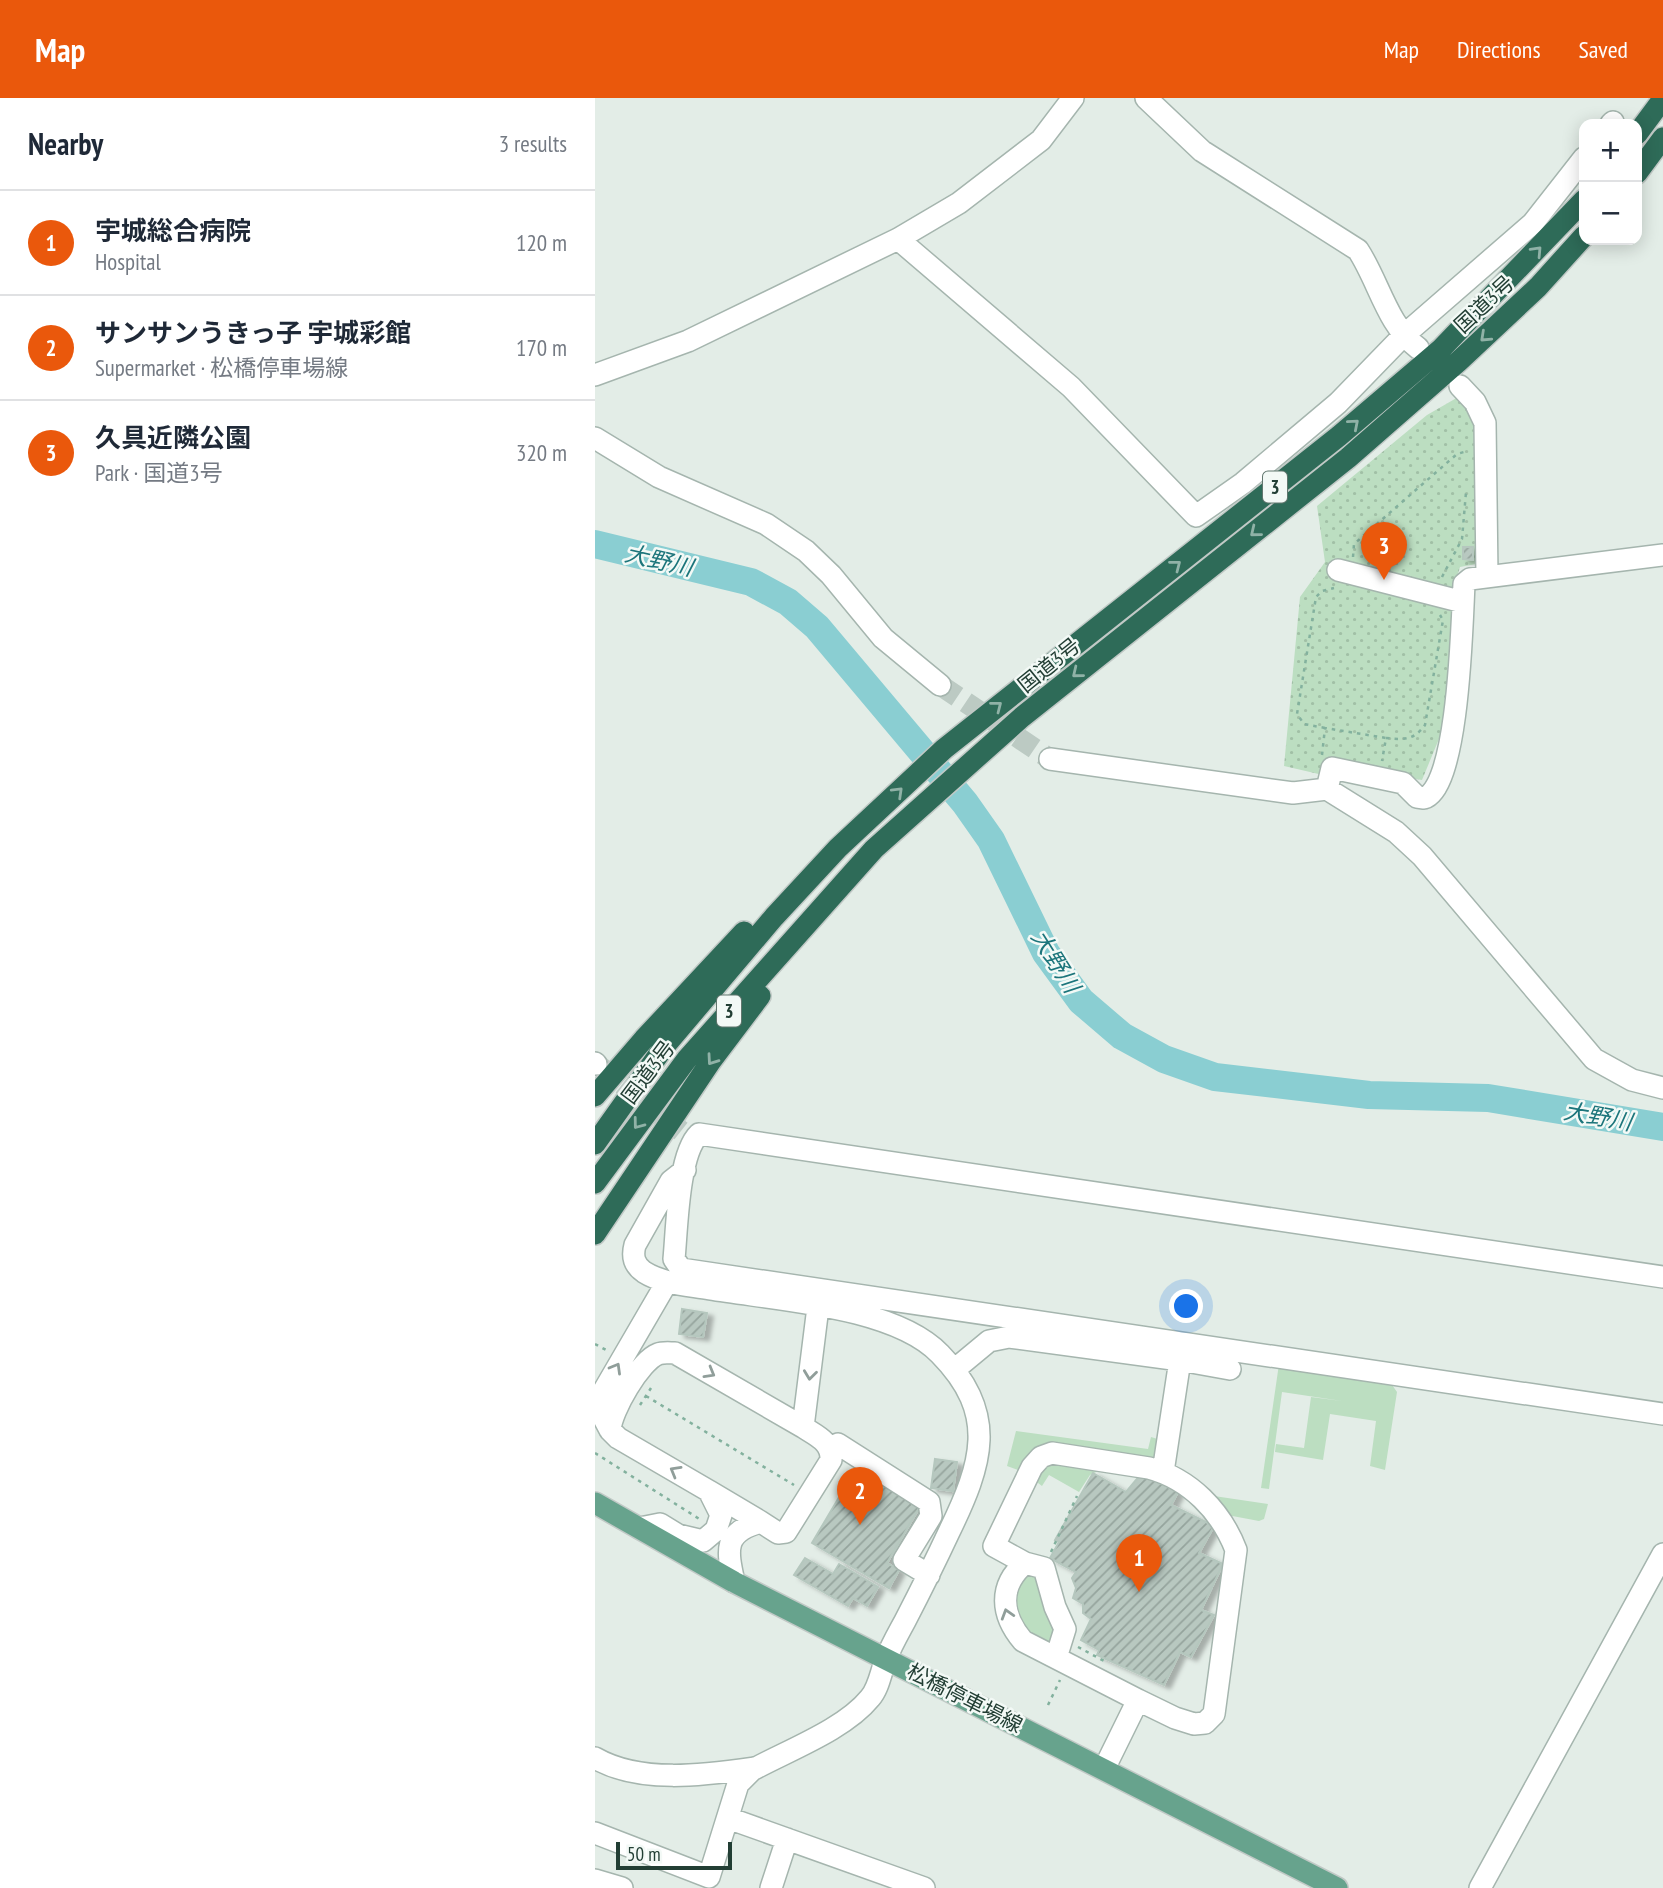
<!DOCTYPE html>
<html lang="en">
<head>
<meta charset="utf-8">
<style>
	:root { --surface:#fff; --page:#f2f2f3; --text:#1f2937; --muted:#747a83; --line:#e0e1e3; --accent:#ea580c }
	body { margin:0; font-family:"PT Sans Narrow","Noto Sans JP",sans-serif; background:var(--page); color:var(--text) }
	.controls { position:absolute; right:21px; top:21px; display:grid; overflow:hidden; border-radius:14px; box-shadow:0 4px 18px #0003 }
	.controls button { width:63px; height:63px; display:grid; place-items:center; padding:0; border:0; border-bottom:2px solid var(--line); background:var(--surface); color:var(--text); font:35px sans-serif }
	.scale { position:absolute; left:21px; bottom:18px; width:116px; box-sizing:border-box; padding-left:7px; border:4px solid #223e34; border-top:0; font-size:19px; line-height:24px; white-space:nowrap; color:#223e34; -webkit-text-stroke:5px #f3f9f6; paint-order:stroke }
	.you { position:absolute; left:592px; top:1209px; width:24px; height:24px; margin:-18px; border:5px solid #fff; border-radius:50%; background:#1a73e8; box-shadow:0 0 0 10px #1a73e833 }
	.badge { display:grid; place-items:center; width:46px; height:46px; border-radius:50%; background:var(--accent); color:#fff; font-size:23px; font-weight:700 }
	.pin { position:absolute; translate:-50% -58px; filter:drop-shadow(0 2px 4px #0008) }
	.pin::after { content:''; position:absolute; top:37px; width:24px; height:21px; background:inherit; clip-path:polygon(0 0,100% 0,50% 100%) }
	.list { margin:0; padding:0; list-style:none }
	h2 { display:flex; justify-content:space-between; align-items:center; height:91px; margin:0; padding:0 28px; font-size:30px }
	h2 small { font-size:23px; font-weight:400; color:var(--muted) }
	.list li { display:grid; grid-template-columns:46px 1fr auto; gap:21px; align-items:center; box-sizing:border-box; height:105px; padding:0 28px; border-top:2px solid var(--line) }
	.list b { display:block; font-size:26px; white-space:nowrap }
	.list p { margin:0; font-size:23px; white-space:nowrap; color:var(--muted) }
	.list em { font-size:23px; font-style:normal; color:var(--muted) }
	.map { position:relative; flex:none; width:1068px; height:1790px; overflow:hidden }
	header { display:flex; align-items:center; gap:42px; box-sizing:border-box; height:98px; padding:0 35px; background:var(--accent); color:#fff }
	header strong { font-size:33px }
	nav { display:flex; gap:38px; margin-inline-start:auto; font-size:24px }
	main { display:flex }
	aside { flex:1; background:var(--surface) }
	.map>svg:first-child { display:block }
	.grass { fill:#bcdec1 }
	.park { fill:url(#park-dots) }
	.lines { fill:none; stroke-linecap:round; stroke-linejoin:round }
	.river { stroke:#8aced2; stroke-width:28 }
	.building { fill:url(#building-hatch); stroke:#b5c7be; stroke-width:2; filter:url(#shadow) }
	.minor-tunnel { stroke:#bccac3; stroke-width:21; stroke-dasharray:21 10; stroke-linecap:butt }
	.minor-casing { stroke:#a5b5ae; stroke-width:24 }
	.major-casing { stroke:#c1c9c6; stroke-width:24 }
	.highway-casing { stroke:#c1c9c6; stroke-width:24 }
	.path { stroke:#83b19e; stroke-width:2.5; stroke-dasharray:3.5 5; stroke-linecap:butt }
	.minor { stroke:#fff; stroke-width:21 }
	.major { stroke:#67a38d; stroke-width:21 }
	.highway { stroke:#2e6b58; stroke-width:21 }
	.oneway { stroke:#90b2a7 }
	.oneway2 { stroke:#909e9a }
	.labels { text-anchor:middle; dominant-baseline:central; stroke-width:5; stroke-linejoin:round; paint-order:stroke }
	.shield { fill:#f3f9f6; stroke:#61766e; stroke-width:2 }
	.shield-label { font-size:19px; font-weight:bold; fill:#223e34 }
	.street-label { font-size:21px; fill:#223e34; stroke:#f3f9f6 }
	.water-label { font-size:23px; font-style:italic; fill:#1c757b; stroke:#f3f9f6 }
</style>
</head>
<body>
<header>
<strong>Map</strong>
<nav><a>Map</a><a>Directions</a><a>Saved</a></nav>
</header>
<main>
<aside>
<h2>Nearby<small>3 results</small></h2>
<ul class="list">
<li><span class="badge">1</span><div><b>宇城総合病院</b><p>Hospital</p></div><em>120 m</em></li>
<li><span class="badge">2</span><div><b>サンサンうきっ子 宇城彩館</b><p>Supermarket · 松橋停車場線</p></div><em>170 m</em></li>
<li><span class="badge">3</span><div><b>久具近隣公園</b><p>Park · 国道3号</p></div><em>320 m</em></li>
</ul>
</aside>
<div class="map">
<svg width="1068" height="1790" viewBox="0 0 1068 1790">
	<defs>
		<pattern id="park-dots" width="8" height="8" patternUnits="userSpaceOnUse" patternTransform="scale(1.75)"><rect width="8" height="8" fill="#bcdec1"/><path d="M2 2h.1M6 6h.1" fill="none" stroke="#a1c0a6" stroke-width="1.8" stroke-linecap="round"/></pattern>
		<pattern id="building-hatch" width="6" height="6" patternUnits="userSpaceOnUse" patternTransform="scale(1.75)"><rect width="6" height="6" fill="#b8c8c0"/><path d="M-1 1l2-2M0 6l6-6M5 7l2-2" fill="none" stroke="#95a49d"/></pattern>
		<filter id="shadow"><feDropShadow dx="6" dy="3.5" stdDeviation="2" flood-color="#0004"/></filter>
	</defs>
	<rect width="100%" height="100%" fill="#e3ede7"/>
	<!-- grass -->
	<path class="grass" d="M684 1266 795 1284 802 1294 790 1372 775 1368 781 1323 735 1316 728 1362 680 1354 681 1346 709 1350 716 1299 747 1303 687 1294 674 1391 666 1390Z
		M421 1333 553 1351 556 1339 566 1342 557 1362 452 1349 426 1373 412 1368Z
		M450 1364 505 1372 495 1377 484 1394 454 1377 447 1388 439 1382Z
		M619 1398 673 1406 669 1421 664 1423 632 1417Z
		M431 1472 441 1474 463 1532 454 1548 441 1544 420 1517 421 1481Z"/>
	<!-- park -->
	<path class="park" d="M865 298 881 324V466L865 469 857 495 858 538 846 636 827 682 730 666 728 677 689 668 705 499 730 464 722 408 832 317Z"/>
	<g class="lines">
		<!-- river -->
		<path class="river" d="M0 446 156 484 193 504 222 529 370 705 396 742 451 855 486 903 527 938 569 961 620 979 774 997 893 1000 1068 1029"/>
	</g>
	<!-- building -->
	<path class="building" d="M868 449H878V462L868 461Z
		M87 1211 112 1215 108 1239 84 1236Z
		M340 1361 362 1364 358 1393 336 1390Z
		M263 1367 327 1405 292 1465 304 1472 294 1490 217 1445Z
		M498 1375 531 1394 546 1376 583 1394 576 1407 619 1428 604 1455 628 1466 606 1512 619 1517 596 1559 585 1554 569 1587 502 1557 504 1552 486 1542 496 1521 488 1515V1506L478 1500 481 1490 477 1480 481 1474 455 1460 464 1444 460 1442Z
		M210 1460 238 1476 244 1466 283 1489 272 1508 258 1500 253 1508 199 1477Z"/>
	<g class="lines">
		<!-- minor-tunnel -->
		<path class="minor-tunnel" d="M345 587 455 661
			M3 967 86 1033"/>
		<!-- minor casing -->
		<g class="minor-casing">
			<path id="minor" d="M551 0 607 53 763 152C784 184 792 227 823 250
				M1016 26 1018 24
				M303 141 476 289 601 418 648 385 743 305 808 238 938 125 989 60
				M0 277 93 243 303 141 364 105 446 42 478 0
				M865 288 880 304 890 325 892 477
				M0 340 64 379 171 426 211 453 236 477 288 540 345 587
				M743 472 868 504
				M455 661 698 695 732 691 801 734 827 758 999 961 1037 982 1068 990
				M732 691 737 670 808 685 822 699 829 700C864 690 867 521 869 486L875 481 1068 457
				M0 965 1 966
				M90 1072 76 1083 40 1147C37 1158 39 1167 49 1174 68 1186 93 1187 115 1191 181 1202 299 1208 345 1256 404 1316 387 1366 354 1434 340 1464 325 1494 310 1523 303 1536 296 1548 291 1561 286 1573 284 1590 275 1600 250 1631 194 1652 159 1671
				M1068 1179 104 1036C83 1056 82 1131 79 1161L86 1171 1068 1316
				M585 1262 635 1271
				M359 1272 394 1243 414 1239 585 1262 568 1374
				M15 1332 4 1311 8 1294 72 1184
				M243 1346 334 1404 336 1418 309 1462 334 1477
				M114 1393 166 1424
				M45 1430 65 1426 83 1437 108 1443 121 1432 126 1417 114 1393 23 1340 15 1332C16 1313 45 1263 63 1256 68 1254 75 1255 80 1255L208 1329
				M430 1465 399 1448 437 1369 446 1359 457 1355 554 1370C595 1381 626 1413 641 1452L619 1616 610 1625 599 1626 580 1620 543 1602
				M139 1484C132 1452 128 1434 166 1424L183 1435 191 1434 236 1362C237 1344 222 1338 208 1329L223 1209
				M461 1560 470 1531 460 1509 449 1470 430 1465C403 1488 406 1517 428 1543L543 1602 509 1671
				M0 1660C45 1686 109 1677 159 1670
				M133 1720 329 1790
				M0 1735 114 1779 143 1686 159 1670
				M0 1782 27 1790
				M176 1790 192 1741
				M885 1790 1068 1456"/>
		</g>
		<!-- major casing -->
		<g class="major-casing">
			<path id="major" d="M0 1405 139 1484 742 1790"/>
		</g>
		<!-- highway casing -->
		<g class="highway-casing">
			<path id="highway" d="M1042 36 1068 1
				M1042 75 1068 40
				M0 998 49 941 149 834
				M0 1046 69 949 179 819 243 750 349 651 744 338 846 251 989 102
				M0 1085 92 961 279 751 427 619 753 360 864 263 943 189 989 138
				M0 1136 116 963 165 898"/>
		</g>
		<!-- path -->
		<path class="path" d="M758 459 759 446 862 356 869 354 872 357
			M847 479 867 441 871 394
			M730 630 709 626 702 616 721 499 727 493 739 490
			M791 640C810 642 819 642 830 627L848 522 845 517
			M727 657 730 630 791 640 787 663
			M0 1246 13 1253
			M51 1298 199 1387
			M45 1307 56 1290
			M0 1355 106 1422
			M456 1454 482 1398
			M483 1549 511 1564
			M453 1607 465 1582"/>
		<!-- minor -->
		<use href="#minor" class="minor"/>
		<!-- major -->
		<use href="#major" class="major"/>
		<!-- highway -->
		<use href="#highway" class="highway"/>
	</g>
	<!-- one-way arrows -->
	<defs><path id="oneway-chevron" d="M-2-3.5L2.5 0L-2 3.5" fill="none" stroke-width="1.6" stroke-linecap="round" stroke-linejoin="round" transform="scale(1.75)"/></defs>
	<g class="oneway">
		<use href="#oneway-chevron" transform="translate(942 153) rotate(-47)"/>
		<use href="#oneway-chevron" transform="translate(890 239) rotate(137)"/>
		<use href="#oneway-chevron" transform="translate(759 326) rotate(-41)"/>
		<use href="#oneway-chevron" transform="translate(660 434) rotate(141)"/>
		<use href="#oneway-chevron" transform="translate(581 467) rotate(-38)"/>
		<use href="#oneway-chevron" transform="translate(482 575) rotate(141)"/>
		<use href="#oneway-chevron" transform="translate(402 608) rotate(-38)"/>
		<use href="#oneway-chevron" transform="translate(303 694) rotate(-44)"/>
		<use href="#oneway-chevron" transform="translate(117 962) rotate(125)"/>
		<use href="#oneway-chevron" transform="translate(43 1026) rotate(127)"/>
	</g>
	<g class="oneway2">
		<use href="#oneway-chevron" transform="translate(21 1270) rotate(-60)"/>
		<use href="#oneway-chevron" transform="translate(115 1275) rotate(30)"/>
		<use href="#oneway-chevron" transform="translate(215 1277) rotate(97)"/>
		<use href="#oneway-chevron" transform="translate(80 1373) rotate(-150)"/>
		<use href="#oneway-chevron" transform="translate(412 1516) rotate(-107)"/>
	</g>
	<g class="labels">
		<!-- shield labels -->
		<g class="shield">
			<rect x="668" y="373.5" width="24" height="31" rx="5"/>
			<rect x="122" y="897.5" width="24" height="31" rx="5"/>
		</g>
		<g class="shield-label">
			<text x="680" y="389">3</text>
			<text x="134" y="913">3</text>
		</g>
		<!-- street labels -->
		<g class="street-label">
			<text transform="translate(889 206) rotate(-43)">国道3号</text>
			<text transform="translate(454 567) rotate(-39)">国道3号</text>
			<text transform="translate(53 974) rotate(-53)">国道3号</text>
			<text transform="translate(370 1600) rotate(27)">松橋停車場線</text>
		</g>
		<!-- water labels -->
		<g class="water-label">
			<text transform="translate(64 462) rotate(13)">大野川</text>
			<text transform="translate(461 863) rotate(58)">大野川</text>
			<text transform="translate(1003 1018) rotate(10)">大野川</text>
		</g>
	</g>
</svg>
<div class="controls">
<button>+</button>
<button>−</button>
</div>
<div class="scale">50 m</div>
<div class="you"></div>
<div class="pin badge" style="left:544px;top:1494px">1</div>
<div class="pin badge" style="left:265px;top:1427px">2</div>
<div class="pin badge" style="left:789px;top:482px">3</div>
</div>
</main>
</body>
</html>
